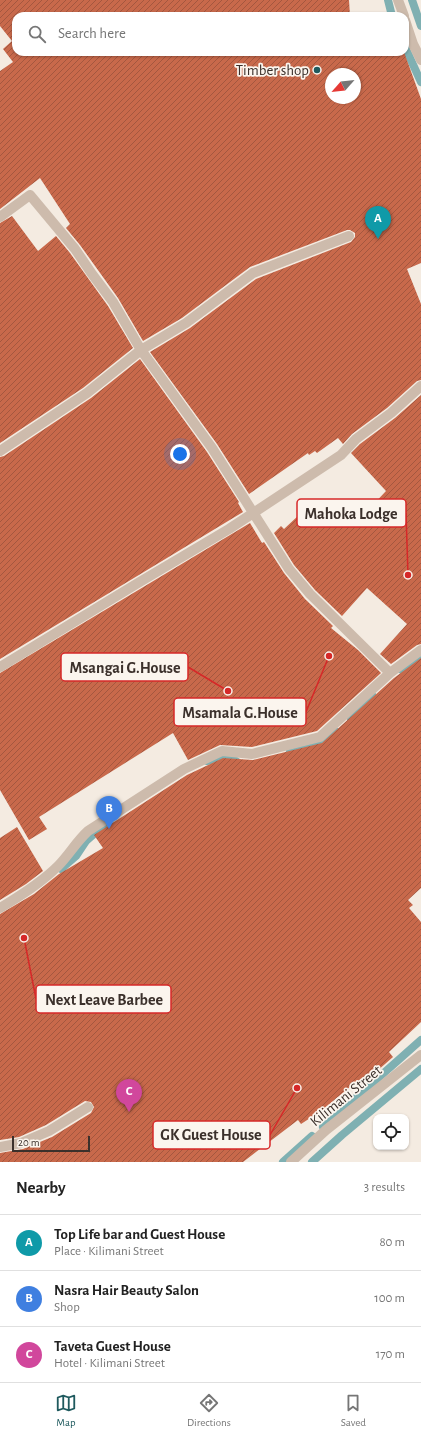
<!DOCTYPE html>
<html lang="en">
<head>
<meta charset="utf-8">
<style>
	:root { --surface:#fff; --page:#f6f6f6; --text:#222; --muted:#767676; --line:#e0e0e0; --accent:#1f5a5e }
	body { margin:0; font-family:"Alegreya Sans",sans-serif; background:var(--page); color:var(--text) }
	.controls { position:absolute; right:12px; bottom:12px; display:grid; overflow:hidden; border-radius:8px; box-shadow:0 1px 3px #0004 }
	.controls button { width:36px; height:36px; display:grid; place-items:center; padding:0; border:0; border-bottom:1px solid var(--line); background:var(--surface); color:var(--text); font:20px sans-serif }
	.compass { position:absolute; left:325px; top:68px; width:36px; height:36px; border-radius:50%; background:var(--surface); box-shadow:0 1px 3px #0004; rotate:243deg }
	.scale { position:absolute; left:12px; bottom:10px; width:78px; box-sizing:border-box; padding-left:4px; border:2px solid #3b302b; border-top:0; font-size:11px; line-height:14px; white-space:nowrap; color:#3b302b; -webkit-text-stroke:3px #fbf5ee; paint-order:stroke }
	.you { position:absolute; left:180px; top:454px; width:14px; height:14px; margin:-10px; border:3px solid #fff; border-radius:50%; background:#1a73e8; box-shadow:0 0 0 6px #1a73e833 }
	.badge { display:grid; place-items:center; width:26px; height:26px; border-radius:50%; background:var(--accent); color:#fff; font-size:13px; font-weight:700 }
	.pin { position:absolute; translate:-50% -33px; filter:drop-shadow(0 1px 2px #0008) }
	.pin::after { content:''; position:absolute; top:21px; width:14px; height:12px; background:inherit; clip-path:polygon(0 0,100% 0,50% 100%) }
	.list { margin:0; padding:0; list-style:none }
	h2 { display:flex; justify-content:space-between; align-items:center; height:52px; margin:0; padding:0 16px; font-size:17px }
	h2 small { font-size:13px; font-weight:400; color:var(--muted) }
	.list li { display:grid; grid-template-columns:26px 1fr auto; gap:12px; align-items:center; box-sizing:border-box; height:56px; padding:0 16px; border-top:1px solid var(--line) }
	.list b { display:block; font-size:15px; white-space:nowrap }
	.list p { margin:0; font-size:13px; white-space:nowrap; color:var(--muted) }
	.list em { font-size:13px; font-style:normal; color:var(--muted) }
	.icon { flex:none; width:22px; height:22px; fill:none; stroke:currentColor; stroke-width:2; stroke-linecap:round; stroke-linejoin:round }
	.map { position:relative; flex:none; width:421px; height:1162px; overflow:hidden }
	.search { position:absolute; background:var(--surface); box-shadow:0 1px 3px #0004; left:12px; right:12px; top:12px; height:44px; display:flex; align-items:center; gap:10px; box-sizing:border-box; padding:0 14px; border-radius:12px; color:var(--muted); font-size:15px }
	.sheet { height:220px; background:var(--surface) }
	nav { display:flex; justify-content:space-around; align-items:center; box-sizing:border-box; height:56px; border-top:1px solid var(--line); background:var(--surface); font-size:11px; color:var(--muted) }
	nav a { display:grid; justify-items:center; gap:2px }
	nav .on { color:var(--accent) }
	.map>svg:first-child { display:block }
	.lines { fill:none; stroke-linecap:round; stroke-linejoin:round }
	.stream { stroke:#7fb0b2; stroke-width:8 }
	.building { fill:url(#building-hatch); fill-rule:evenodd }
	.street { stroke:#cdbbac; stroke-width:10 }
	.poi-dot { fill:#1f5a5e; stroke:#fbf5ee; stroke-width:1.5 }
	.labels { text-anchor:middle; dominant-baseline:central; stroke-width:3.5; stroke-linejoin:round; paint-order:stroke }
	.poi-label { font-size:15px; fill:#3b302b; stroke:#fbf5ee; text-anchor:end }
	.street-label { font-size:15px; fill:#3b302b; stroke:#fbf5ee }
	.leader { fill:none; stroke:#d62828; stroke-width:1.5 }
	.callout-dot { fill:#d62828; stroke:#fbf5ee; stroke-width:1.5 }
	.callout { fill:#fbf5ee; stroke:#d62828; stroke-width:1.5 }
	.callout-label { font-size:16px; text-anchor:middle; font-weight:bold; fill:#3b302b }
</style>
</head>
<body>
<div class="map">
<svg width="421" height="1162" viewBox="0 0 421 1162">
	<defs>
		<pattern id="building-hatch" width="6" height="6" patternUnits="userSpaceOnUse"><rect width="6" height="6" fill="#c8694b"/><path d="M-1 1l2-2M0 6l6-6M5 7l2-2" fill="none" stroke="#a4573f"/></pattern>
	</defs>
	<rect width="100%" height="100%" fill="#f4ebe1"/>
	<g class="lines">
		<!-- stream -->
		<path class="stream" d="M388 0 392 16
			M412 0 421 26
			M405 47 421 82
			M400 669 421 660
			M351 719 372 695
			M290 752C304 747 327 742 337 732
			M207 761 229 756 240 764
			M61 869 76 856 86 841 103 826
			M323 1127 421 1040
			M283 1162 312 1136
			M312 1162 342 1135 421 1069"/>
	</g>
	<!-- building -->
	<path class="building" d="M0 0H349L350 16H16V52H404L421 99V263L407 269 421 304V380L417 381 387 408 352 434 343 444 338 438 317 453 315 451 309 455 308 453 249 494 217 444 150 352 190 328 256 279 351 242 355 237V233L350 230H347L250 267 182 318 143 341 118 298 80 245 66 228 70 224 40 178 0 209V71L13 62 3 49 12 41 0 26ZM331 74H355V98H331Z
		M12 216 38 251 56 236 70 253 108 306 133 348 83 388 0 443V223Z
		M140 359 207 452 239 502 238 503 243 512 0 659V457L4 456 91 398Z
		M421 395V644L417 645 391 664 380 654 407 624 367 588 342 616 315 590 294 565 274 533 281 526 284 529 299 515 302 520 313 510 325 522 336 510 353 526 386 491 351 453 360 444 395 418Z
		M250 523 262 543 264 542 284 573 305 599 333 626 331 628 358 650 381 673 317 731 252 747 220 745 188 760 173 733 39 817 47 829 29 840 0 790V673Z
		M421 658V888L408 900 413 905 409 908 421 922V1022L389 1052 393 1057 361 1085 357 1081 321 1111 301 1124 298 1120 243 1162H0V1153L23 1149 52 1137 91 1113 94 1107 91 1102 85 1101 46 1125 19 1137 0 1140V914L34 894 59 874 103 848 94 835 187 775 223 758 253 760 322 743 394 678Z
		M17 827 43 871 26 884 0 900V838Z"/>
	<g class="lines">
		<!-- street -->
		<path class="street" d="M398 0 404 16
			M405 20 413 44 421 60
			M0 217 30 195 75 249 92 274 113 302 141 350 212 448 289 569 310 594 390 673
			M0 451 87 393 141 350 186 323 253 273 349 236
			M0 667 138 583 229 529 341 455 356 439 391 413 421 386
			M0 908C20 896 41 883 58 866 69 855 76 842 88 831L184 769 222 751 252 754 320 737 390 673 421 650
			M0 1147 21 1143 49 1131 88 1107
			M291 1162 326 1130 421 1055"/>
	</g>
	<!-- markers -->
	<circle class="poi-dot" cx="317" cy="70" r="4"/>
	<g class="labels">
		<!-- poi labels -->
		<g class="poi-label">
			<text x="309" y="70">Timber shop</text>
		</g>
		<!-- street labels -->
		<g class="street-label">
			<text transform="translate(346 1096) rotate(-39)">Kilimani Street</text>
		</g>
	</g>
	<!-- callouts -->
	<path class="leader" d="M408 575L406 513M228 691L188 667M329 656L306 712M24 938L36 999M297 1088L270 1135"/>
	<g class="callout-dot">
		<circle cx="408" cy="575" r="4"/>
		<circle cx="228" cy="691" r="4"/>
		<circle cx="329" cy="656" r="4"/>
		<circle cx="24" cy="938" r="4"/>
		<circle cx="297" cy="1088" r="4"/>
	</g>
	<g class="callout">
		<rect x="297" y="499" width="109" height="28" rx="4"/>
		<rect x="61" y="653" width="127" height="28" rx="4"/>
		<rect x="174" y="698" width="132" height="28" rx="4"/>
		<rect x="36" y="985" width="135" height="28" rx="4"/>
		<rect x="153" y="1121" width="117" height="28" rx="4"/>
	</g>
	<g class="callout-label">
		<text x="351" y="519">Mahoka Lodge</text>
		<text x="125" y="673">Msangai G.House</text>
		<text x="240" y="718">Msamala G.House</text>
		<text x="104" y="1005">Next Leave Barbee</text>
		<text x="211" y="1140">GK Guest House</text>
	</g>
</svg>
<div class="controls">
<button><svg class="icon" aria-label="locate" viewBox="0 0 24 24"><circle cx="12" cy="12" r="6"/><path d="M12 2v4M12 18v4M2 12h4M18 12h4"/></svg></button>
</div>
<svg class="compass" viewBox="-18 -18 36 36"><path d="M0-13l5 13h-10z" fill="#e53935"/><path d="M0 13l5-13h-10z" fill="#767676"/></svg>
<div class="scale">20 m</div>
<div class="you"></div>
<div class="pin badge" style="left:378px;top:239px;background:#0f9aa8">A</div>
<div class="pin badge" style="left:109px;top:829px;background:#3f7fe0">B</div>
<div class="pin badge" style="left:129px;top:1112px;background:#d1479c">C</div>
<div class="search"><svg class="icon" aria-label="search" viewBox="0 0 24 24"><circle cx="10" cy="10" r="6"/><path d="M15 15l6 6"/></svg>Search here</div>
</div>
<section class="sheet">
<h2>Nearby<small>3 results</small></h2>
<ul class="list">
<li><span class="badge" style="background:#0f9aa8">A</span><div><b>Top Life bar and Guest House</b><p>Place · Kilimani Street</p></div><em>80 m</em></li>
<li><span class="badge" style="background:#3f7fe0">B</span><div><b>Nasra Hair Beauty Salon</b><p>Shop</p></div><em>100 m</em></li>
<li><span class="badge" style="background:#d1479c">C</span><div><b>Taveta Guest House</b><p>Hotel · Kilimani Street</p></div><em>170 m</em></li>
</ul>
</section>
<nav>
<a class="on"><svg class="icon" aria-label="map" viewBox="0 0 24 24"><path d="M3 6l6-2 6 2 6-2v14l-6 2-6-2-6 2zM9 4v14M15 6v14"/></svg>Map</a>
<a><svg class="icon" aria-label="directions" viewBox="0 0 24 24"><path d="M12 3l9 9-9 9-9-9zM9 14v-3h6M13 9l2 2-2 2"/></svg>Directions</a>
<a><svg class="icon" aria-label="saved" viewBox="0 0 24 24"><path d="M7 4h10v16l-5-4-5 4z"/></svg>Saved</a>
</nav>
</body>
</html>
